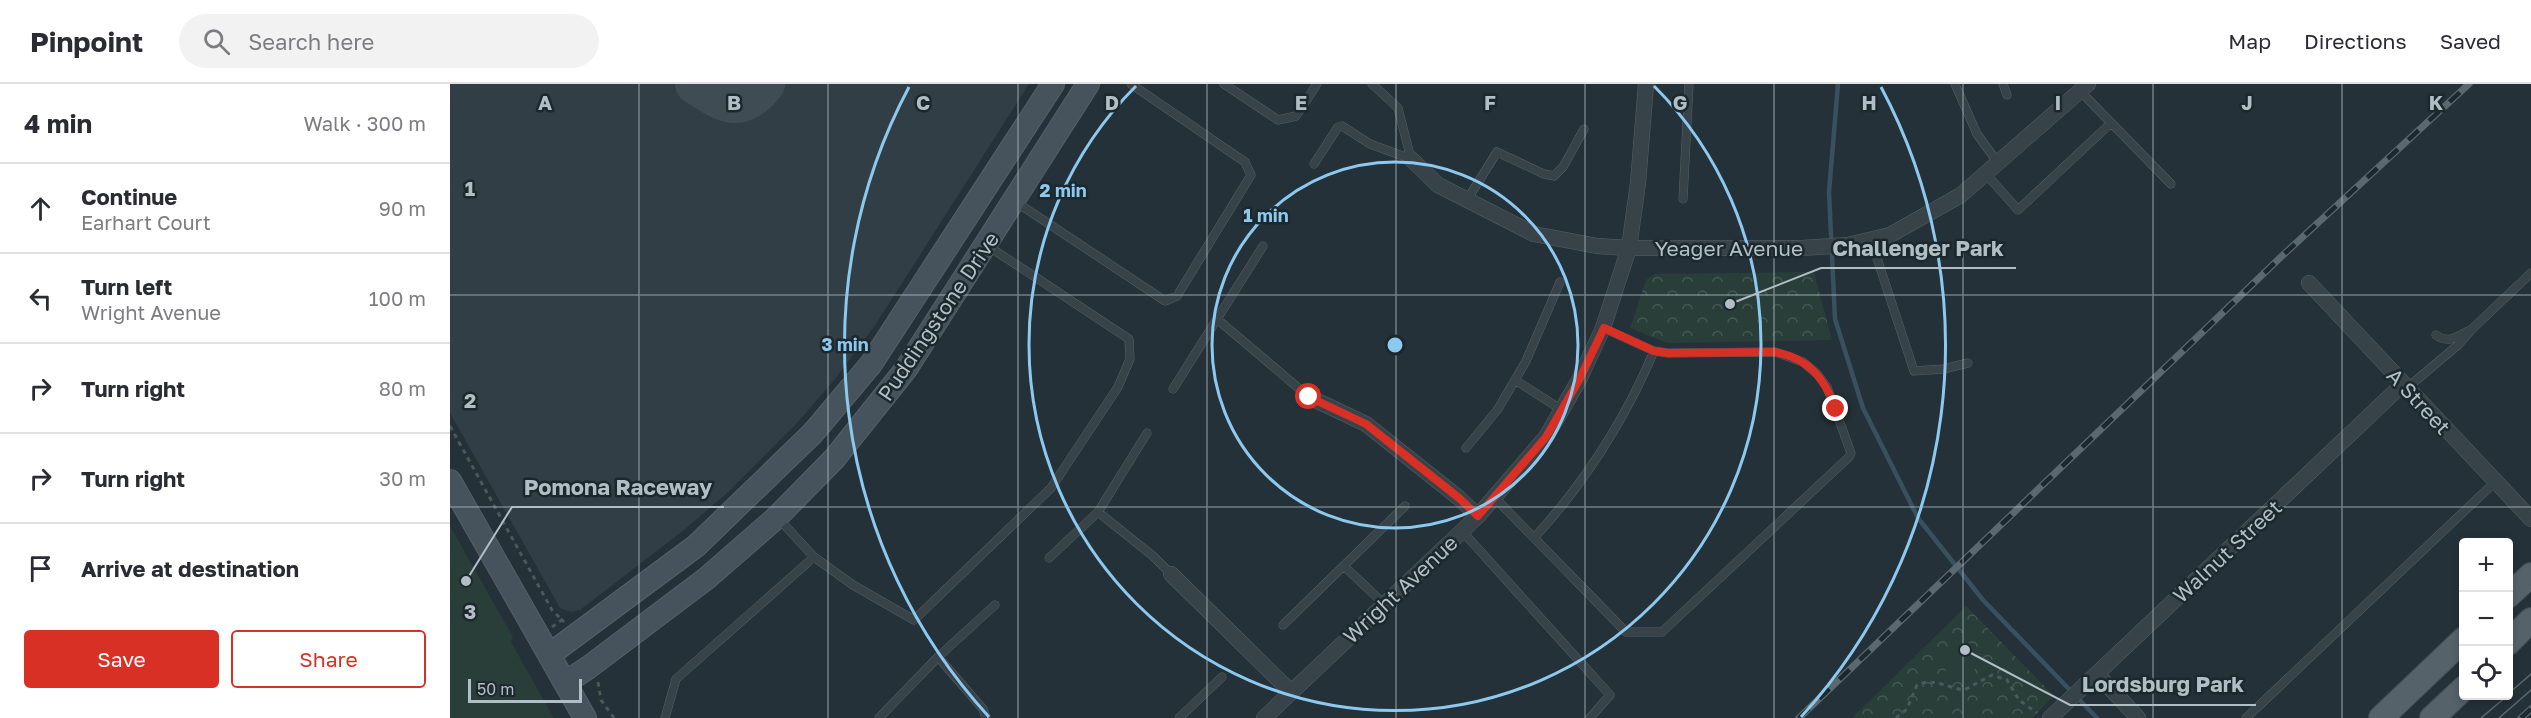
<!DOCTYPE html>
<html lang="en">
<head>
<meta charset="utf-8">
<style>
	:root { --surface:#fff; --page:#f2f2f3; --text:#2b2b33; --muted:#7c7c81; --line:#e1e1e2; --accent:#d93025 }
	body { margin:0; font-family:"Golos Text",sans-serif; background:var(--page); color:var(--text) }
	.controls { position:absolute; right:18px; bottom:18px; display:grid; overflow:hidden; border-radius:6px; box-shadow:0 3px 9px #0003 }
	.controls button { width:54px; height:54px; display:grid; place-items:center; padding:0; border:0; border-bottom:2px solid var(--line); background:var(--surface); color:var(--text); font:30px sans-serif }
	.scale { position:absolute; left:18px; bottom:15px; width:114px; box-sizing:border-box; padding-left:6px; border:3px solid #b2bec5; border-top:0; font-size:16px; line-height:21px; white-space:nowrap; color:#b2bec5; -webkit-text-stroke:4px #1c282e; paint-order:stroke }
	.stop { position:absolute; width:18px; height:18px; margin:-14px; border:4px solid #d93025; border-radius:50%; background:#fff }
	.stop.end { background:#d93025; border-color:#fff; box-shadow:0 2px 6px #0008 }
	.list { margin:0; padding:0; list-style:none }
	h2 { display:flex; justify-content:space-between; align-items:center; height:78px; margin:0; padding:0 24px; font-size:26px }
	h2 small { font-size:20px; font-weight:400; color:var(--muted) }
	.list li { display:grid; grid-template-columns:39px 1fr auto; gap:18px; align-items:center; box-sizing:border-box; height:90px; padding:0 24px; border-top:2px solid var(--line) }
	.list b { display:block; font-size:22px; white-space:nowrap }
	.list p { margin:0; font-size:20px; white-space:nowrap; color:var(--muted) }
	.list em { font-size:20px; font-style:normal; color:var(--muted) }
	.actions { display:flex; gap:12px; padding:18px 24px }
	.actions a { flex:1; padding:14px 0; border:2px solid var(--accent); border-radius:6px; text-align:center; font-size:21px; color:var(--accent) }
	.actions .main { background:var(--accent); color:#fff }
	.icon { flex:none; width:33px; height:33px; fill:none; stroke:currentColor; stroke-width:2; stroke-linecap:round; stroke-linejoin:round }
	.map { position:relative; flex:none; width:2081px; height:634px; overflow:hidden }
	header { display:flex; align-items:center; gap:36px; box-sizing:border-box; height:84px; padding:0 30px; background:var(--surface); border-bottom:2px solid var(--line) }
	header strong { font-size:28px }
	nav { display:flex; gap:33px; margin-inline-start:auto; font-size:21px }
	.search { width:420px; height:54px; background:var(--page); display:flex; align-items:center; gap:15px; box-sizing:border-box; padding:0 21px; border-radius:33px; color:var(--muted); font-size:22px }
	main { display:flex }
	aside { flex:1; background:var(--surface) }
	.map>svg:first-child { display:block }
	.airport { fill:#323e46 }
	.forest { fill:url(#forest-crowns) }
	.garden { fill:#293e39 }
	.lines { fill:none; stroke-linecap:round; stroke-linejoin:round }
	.stream { stroke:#39515e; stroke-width:4.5 }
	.taxiway { stroke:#3f4c54; stroke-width:40 }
	.lane-casing { stroke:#556167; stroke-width:9 }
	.street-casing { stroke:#556167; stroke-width:16 }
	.secondary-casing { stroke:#556167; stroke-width:24 }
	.primary-casing { stroke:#404c52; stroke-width:26 }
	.path { stroke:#475b58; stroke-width:3; stroke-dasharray:4.5 4.5; stroke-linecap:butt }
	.lane { stroke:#374349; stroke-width:8 }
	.street { stroke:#374349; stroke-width:15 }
	.secondary { stroke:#46535c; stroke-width:22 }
	.primary { stroke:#556269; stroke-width:24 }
	.tram { stroke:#5a6870; stroke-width:1.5 }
	.rail-casing { stroke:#5a6870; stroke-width:7 }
	.rail { stroke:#1c282e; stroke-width:4.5; stroke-dasharray:14; stroke-linecap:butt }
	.route { stroke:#d93025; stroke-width:8 }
	.grid { fill:none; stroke:#b2bec5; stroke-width:1.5; stroke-opacity:0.55 }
	.ring { fill:none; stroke:#8dc9ef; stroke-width:3 }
	.labels { text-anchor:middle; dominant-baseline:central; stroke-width:5; stroke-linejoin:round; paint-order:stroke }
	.street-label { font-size:21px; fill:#b2bec5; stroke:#1c282e }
	.grid-label { font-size:20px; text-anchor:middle; font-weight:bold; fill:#b2bec5; stroke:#1c282e; stroke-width:5; stroke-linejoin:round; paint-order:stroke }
	.centre { fill:#8dc9ef; stroke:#1c282e; stroke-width:3 }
	.ring-label { font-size:18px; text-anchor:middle; font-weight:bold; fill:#8dc9ef; stroke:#1c282e; stroke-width:5; stroke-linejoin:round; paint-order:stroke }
	.leader { fill:none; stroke:#b2bec5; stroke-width:2 }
	.callout-dot { fill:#b2bec5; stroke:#1c282e; stroke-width:2 }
	.callout-label { font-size:22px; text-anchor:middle; font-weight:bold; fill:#b2bec5; stroke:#1c282e; stroke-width:5; stroke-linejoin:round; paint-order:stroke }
</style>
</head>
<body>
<header>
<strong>Pinpoint</strong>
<div class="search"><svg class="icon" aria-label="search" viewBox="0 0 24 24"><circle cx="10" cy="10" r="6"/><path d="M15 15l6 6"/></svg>Search here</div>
<nav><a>Map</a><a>Directions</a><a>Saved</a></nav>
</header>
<main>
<aside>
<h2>4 min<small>Walk · 300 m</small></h2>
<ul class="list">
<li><svg class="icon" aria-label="ahead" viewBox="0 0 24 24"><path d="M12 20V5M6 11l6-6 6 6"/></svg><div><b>Continue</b><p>Earhart Court</p></div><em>90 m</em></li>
<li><svg class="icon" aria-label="left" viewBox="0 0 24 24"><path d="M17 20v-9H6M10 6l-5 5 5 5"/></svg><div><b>Turn left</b><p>Wright Avenue</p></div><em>100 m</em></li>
<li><svg class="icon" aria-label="right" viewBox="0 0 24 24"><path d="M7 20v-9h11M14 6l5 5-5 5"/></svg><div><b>Turn right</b></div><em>80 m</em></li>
<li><svg class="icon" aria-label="right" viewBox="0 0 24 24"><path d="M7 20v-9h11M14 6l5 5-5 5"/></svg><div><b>Turn right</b></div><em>30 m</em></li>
<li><svg class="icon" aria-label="arrive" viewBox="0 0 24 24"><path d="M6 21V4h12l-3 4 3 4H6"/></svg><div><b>Arrive at destination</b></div></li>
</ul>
<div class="actions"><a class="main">Save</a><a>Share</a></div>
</aside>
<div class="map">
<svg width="2081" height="634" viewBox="0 0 2081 634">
	<defs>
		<pattern id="forest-crowns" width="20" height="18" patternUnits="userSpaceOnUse" patternTransform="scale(1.5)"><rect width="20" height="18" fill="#293e39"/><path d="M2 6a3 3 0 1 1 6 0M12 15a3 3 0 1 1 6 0" fill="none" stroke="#465854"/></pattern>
	</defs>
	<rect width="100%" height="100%" fill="#243138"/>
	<!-- airport -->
	<path class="airport" d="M0 0H579L426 240 385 295 347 339 276 410 234 446 130 526 121 528 110 524 0 329Z"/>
	<!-- forest -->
	<path class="forest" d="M1364 188 1382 256 1217 259 1180 244 1196 196 1205 190Z
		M1516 522 1604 612 1582 634H1402Z"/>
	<!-- garden -->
	<path class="garden" d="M0 442 63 553 61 558 104 634H0Z
		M1520 559 1526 594 1498 599 1492 564Z"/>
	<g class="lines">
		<!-- stream -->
		<path class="stream" d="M1388 0 1379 108 1385 235 1413 324 1468 434 1533 516 1647 634"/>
		<!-- taxiway -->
		<path class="taxiway" d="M245 0C273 18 290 32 315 0"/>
		<!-- lane casing -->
		<g class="lane-casing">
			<path id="lane" d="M774 0 828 36 846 32 867 0
				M922 0 948 24 961 75
				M1505 0 1527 50 1548 79
				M1553 0 1557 11
				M1630 7 1721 100
				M864 80 888 43 892 42 920 60 961 75
				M1536 90 1568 126 1661 39
				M1233 115 1239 0
				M1017 116 1047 68 1094 90 1104 92 1113 83 1134 45
				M566 118 715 217 727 212 801 91 795 78 681 0
				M1421 156 1464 287 1493 285 1518 279
				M767 235 859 313
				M1986 251C1998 260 2006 253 2018 247
				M1065 296 1112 326
				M1957 304 2008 261 2022 245 2081 189
				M723 305 813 162
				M1016 364 1048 325 1076 277 1110 198
				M1045 414 1176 548H1212L1399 373 1401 369 1377 303 1367 290 1353 278 1325 268 1218 269 1204 267 1153 244
				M648 428 703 472 721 490
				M328 434 364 473
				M1012 447 1160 611 1140 634
				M1085 453C1136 397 1175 336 1204 267
				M599 474 648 428 697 349
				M894 482 934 520
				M833 541 955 422
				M488 573 545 521
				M215 634 226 595 364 473 403 501 464 536 601 404 668 303 680 275 679 255 538 162
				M429 634 488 573 533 625 536 634
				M729 634 772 593
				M1796 634 2045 398"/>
		</g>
		<!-- street casing -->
		<g class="street-casing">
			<path id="street" d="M961 75 988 101 1084 150 1147 162 1179 164H1352L1398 161 1440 151 1511 111 1638 0
				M1859 199 2081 435
				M859 313 916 340 1009 414 1028 432
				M721 490 841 608
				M1647 590 1688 634
				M814 634 1028 432 1096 353 1129 296 1153 244 1179 164 1188 99 1196 0
				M1600 634 1953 300"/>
		</g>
		<!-- secondary casing -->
		<g class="secondary-casing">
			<path id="secondary" d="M0 397 135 634
				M99 571 246 462 363 349 421 280 603 0
				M115 599 139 583 257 494 327 433 384 375 456 285 638 0"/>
		</g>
		<!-- primary casing -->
		<g class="primary-casing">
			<path id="primary" d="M2058 512 2081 491
				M2058 559 2081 536
				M1931 634 2014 555
				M1982 634 2014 604"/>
		</g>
		<!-- path -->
		<path class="path" d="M0 342 102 526 114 538
			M102 543 113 535
			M148 598 151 616 164 634
			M1446 634 1457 625 1467 601C1483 593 1498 604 1514 606L1542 591 1557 596 1569 616 1587 629"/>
		<!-- lane -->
		<use href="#lane" class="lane"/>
		<!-- street -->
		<use href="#street" class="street"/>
		<!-- secondary -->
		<use href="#secondary" class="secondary"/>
		<!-- primary -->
		<use href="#primary" class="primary"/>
		<!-- tram -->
		<path class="tram" d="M2058 610 2081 590
			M2031 634 2057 612
			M2049 634 2081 606"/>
		<!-- rail casing -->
		<g class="rail-casing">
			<path id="rail" d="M1349 634 1833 171 2019 0
				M2071 634 2081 625"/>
		</g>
		<!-- rail -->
		<use href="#rail" class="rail"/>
	</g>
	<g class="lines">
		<!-- route -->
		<path class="route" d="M859 313 916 340 1009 414 1028 432 1096 353 1129 296 1154 244 1204 267 1218 269 1325 268C1360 275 1374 294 1386 325"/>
	</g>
	<!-- grid -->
	<path class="grid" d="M189 0V634M378 0V634M568 0V634M757 0V634M946 0V634M1135 0V634M1324 0V634M1513 0V634M1703 0V634M1892 0V634M0 211H2081M0 423H2081"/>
	<!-- distance rings -->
	<g class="ring">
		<circle cx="945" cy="261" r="183"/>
		<path d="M1204 2A366 366 0 1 1 686 2"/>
		<path d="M539 633A550 550 0 0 1 459 3M1431 3A550 550 0 0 1 1351 633"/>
	</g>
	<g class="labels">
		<!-- street labels -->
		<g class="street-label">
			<text x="1279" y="164">Yeager Avenue</text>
			<text transform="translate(488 232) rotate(-56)">Puddingstone Drive</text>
			<text transform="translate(1969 317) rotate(47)">A Street</text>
			<text transform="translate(1777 467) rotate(-43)">Walnut Street</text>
			<text transform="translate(950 505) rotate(-43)">Wright Avenue</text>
		</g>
	</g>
	<g class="grid-label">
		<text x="95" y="26">A</text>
		<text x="284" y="26">B</text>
		<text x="473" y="26">C</text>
		<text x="662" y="26">D</text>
		<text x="851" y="26">E</text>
		<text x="1040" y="26">F</text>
		<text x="1230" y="26">G</text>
		<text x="1419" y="26">H</text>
		<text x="1608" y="26">I</text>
		<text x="1797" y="26">J</text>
		<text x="1986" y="26">K</text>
		<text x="20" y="112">1</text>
		<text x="20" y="324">2</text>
		<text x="20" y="535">3</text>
	</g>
	<circle cx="945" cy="261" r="9" class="centre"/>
	<g class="ring-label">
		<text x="613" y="113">2 min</text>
		<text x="816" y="138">1 min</text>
		<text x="395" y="267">3 min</text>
	</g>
	<!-- callouts -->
	<path class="leader" d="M1280 220L1371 184H1566M16 497L62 423H274M1515 566L1620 621H1806"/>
	<g class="callout-dot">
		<circle cx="1280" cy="220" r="6"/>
		<circle cx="16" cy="497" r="6"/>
		<circle cx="1515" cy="566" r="6"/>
	</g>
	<g class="callout-label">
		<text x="1468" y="172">Challenger Park</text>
		<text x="168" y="411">Pomona Raceway</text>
		<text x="1713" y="608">Lordsburg Park</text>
	</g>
</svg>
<div class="controls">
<button>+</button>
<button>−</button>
<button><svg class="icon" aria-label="locate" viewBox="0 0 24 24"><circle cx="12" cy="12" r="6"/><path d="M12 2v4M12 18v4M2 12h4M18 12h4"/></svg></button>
</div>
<div class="scale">50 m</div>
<div class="stop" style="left:859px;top:313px"></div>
<div class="stop end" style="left:1386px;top:325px"></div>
</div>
</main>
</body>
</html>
